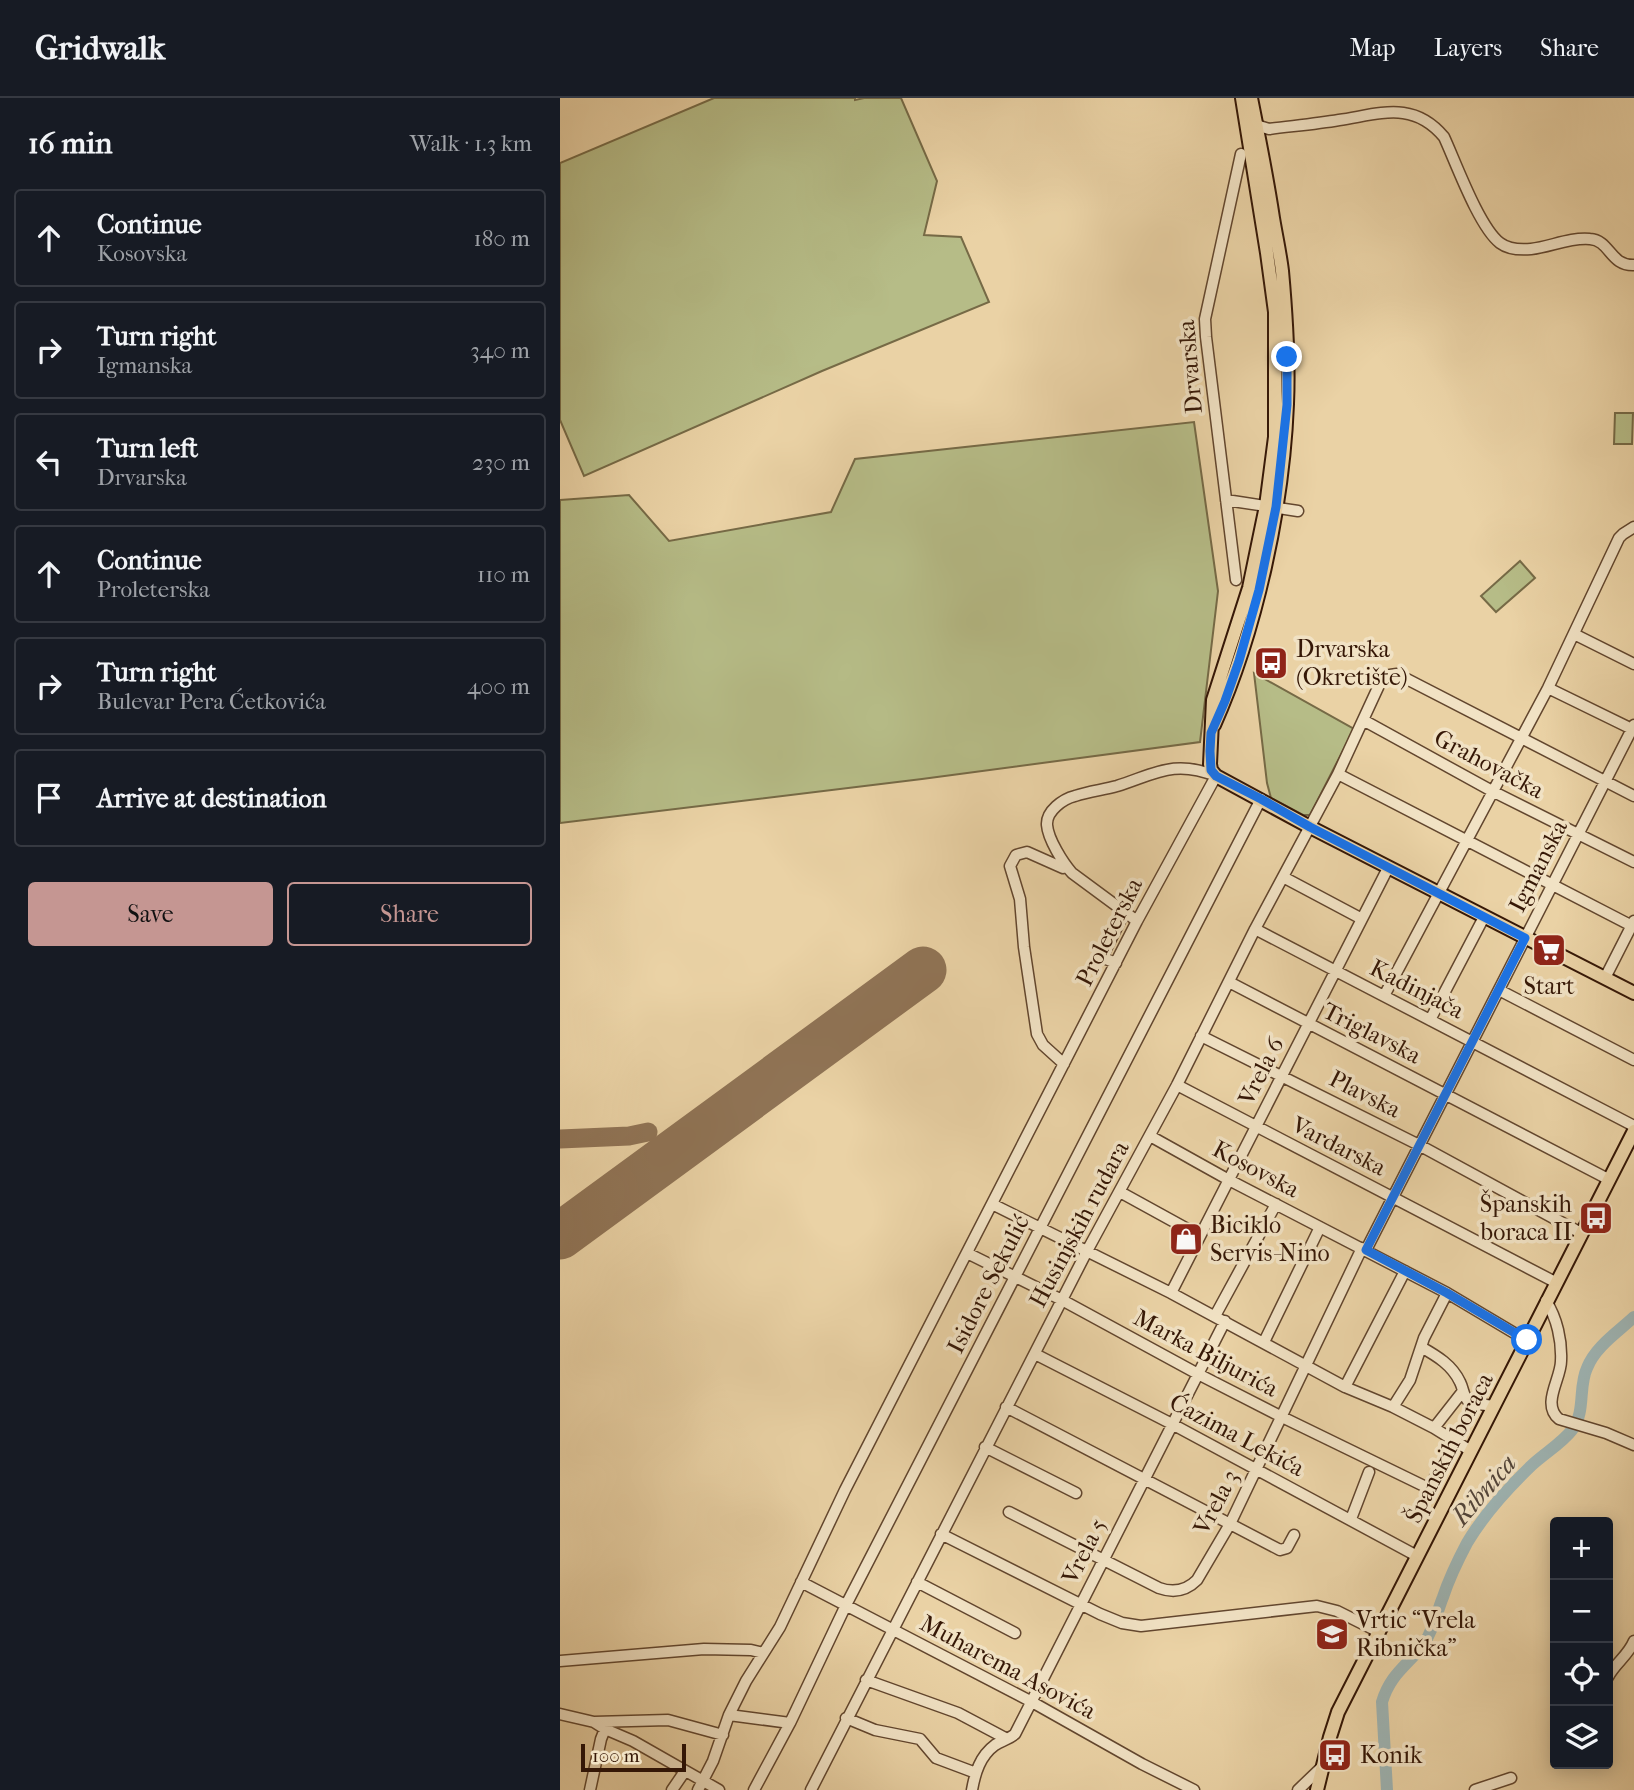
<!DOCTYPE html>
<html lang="en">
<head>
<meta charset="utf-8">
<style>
	:root { --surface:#171b24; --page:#242831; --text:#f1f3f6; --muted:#9ea1a6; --line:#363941; --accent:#c59692 }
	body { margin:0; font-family:"IM FELL French Canon",serif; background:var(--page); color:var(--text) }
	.controls { position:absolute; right:21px; bottom:21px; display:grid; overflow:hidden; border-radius:7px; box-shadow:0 4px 18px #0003 }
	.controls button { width:63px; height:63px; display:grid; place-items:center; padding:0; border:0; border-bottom:2px solid var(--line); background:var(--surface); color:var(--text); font:35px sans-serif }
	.scale { position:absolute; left:21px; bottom:18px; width:105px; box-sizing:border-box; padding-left:7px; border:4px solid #351706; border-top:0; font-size:19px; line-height:24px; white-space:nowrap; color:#351706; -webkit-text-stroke:5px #f1e2c4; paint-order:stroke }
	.stop { position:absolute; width:21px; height:21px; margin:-16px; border:5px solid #1a73e8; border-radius:50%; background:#fff }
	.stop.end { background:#1a73e8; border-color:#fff; box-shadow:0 2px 7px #0008 }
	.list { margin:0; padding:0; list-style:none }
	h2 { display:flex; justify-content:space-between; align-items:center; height:91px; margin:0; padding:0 28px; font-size:30px }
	h2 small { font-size:23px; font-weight:400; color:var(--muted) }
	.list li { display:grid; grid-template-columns:46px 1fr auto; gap:21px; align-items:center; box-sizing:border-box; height:98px; margin:0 14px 14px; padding:0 14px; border:2px solid var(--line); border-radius:7px }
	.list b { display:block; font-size:26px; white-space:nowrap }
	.list p { margin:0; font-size:23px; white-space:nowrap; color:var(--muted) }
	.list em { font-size:23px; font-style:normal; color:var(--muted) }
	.actions { display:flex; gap:14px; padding:21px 28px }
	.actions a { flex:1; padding:16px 0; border:2px solid var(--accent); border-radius:7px; text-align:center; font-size:24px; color:var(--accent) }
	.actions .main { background:var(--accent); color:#111 }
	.icon { flex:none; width:38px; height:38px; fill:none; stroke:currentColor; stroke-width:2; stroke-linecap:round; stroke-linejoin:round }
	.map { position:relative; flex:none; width:1074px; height:1692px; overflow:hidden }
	header { display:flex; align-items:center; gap:42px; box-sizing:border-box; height:98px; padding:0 35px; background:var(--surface); border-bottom:2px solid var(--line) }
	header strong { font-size:33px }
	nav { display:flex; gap:38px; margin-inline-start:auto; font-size:24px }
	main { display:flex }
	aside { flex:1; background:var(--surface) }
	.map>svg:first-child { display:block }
	.green { fill:#b6bc87; stroke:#766a46; stroke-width:2 }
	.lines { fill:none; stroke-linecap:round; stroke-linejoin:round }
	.river { stroke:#9eb4b3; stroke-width:12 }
	.taxiway { stroke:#907456; stroke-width:19 }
	.runway { stroke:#907456; stroke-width:47 }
	.minor-casing { stroke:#62462e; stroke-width:13 }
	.major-casing { stroke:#351706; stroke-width:16 }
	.minor { stroke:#f1e2c4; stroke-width:10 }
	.major { stroke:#ead2a5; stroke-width:12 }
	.route { stroke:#1a73e8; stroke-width:9 }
	.labels { text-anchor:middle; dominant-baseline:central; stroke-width:7; stroke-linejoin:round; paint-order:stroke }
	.street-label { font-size:24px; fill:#351706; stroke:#f1e2c4 }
	.poi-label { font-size:24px; fill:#351706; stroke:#f1e2c4; text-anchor:start }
	.water-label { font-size:26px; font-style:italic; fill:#54463a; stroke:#f1e2c4 }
</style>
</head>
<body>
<header>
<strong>Gridwalk</strong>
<nav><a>Map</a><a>Layers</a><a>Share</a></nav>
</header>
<main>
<aside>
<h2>16 min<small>Walk · 1.3 km</small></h2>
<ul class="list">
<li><svg class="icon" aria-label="ahead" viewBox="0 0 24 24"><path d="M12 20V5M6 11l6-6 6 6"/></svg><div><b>Continue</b><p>Kosovska</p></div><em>180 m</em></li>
<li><svg class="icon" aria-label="right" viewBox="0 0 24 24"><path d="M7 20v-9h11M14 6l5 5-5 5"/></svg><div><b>Turn right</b><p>Igmanska</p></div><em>340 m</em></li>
<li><svg class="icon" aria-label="left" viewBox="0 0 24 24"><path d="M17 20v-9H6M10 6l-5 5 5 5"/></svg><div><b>Turn left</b><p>Drvarska</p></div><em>230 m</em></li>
<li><svg class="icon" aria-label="ahead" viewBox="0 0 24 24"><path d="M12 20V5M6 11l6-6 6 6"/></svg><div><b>Continue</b><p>Proleterska</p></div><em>110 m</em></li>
<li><svg class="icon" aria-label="right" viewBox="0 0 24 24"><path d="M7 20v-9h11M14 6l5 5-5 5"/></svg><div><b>Turn right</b><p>Bulevar Pera Ćetkovića</p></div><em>400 m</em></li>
<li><svg class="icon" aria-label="arrive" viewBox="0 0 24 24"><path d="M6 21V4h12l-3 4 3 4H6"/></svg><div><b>Arrive at destination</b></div></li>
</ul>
<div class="actions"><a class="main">Save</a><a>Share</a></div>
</aside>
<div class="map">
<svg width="1074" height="1692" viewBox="0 0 1074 1692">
	<rect width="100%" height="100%" fill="#ead2a5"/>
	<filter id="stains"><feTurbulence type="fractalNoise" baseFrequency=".00286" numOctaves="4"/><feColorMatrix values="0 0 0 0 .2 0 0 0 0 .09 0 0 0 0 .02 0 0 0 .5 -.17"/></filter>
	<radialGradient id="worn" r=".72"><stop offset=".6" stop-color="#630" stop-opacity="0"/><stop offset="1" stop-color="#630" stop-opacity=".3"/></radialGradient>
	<!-- green -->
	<path class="green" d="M154 0H295V2L304 0H341L377 83 364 137 401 139 429 204 262 273 24 378 0 322V65Z
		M1055 315H1073L1072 346H1054Z
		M634 324 658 493 640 644 362 681 0 725V402L69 397 109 443 271 414 295 361Z
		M960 463 975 480 936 514 921 498Z
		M694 575 794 631 750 717H743L711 700 707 685Z"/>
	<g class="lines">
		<!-- river -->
		<path class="river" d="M827 1692 822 1604C831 1574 849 1567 865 1544 874 1530 877 1514 883 1499 889 1481 898 1462 907 1445 923 1418 949 1389 972 1367 985 1355 1002 1345 1012 1332 1026 1314 1018 1289 1027 1270 1035 1249 1058 1234 1074 1219"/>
		<!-- taxiway -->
		<path class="taxiway" d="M0 1041 69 1038 88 1034"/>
		<!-- runway -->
		<path class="runway" d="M0 1138 363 872"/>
		<!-- minor casing -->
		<g class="minor-casing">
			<path id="minor" d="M696 27 709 31C732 28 756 26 779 22 820 16 853 2 884 39 896 65 919 129 940 145 948 151 960 152 971 151 990 149 1010 139 1030 141 1050 142 1050 168 1074 167
				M666 402 738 413
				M676 482 646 239 645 221 681 56
				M1014 536 1074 566
				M988 590 1074 632
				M803 622 932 693 1074 764
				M778 676 1074 829
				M723 779 802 821
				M695 831 1074 1028
				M556 865 546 861 544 855 564 815
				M1045 880 1074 823
				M669 884 1048 1081
				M939 892 1074 962
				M824 898 988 590 1059 440 1063 436 1074 429
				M870 922 924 819
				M641 938 859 1047 1021 1135
				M504 966 483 947 477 936 464 849 460 801 450 768 456 757 467 754 503 770 507 769
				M617 987 997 1185
				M590 1038 669 1082 887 1195 966 1242
				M560 1094 640 1138
				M432 1106 611 1195 785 1289 833 1309 874 1330 911 1353
				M806 1152 1074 627
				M407 1155 502 1202 638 1276 722 1319 866 1389 871 1386 896 1343
				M611 1195 828 770
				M986 1203C997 1220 1002 1243 1001 1263 1001 1281 981 1306 999 1321L1046 1335 1074 1347
				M655 1218 716 1106
				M704 1244 760 1129
				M861 1249C877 1258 892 1267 900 1284 904 1292 903 1299 910 1305L934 1308
				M475 1256 612 1326 857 1458
				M785 1289 845 1173
				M446 1309 720 1452 727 1450 734 1437
				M833 1309 850 1282 864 1240 887 1195
				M874 1330 903 1293
				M425 1349 516 1395
				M449 1414 599 1490C613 1495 626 1493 637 1482L670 1426 802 1150
				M791 1421 809 1374
				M381 1436 540 1516 562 1525 581 1528 757 1508 777 1513 819 1534
				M241 1484 472 1604 582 1666 634 1692
				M357 1484 455 1535
				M0 1563 144 1551 191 1552 203 1555
				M1048 1579C1055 1565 1068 1558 1074 1543
				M306 1582 398 1615 447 1641
				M0 1616 34 1624 45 1631 73 1643 159 1692
				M169 1617 230 1625
				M286 1620 315 1632 360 1641 376 1660 416 1675
				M34 1624 108 1622 163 1637
				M30 1692 41 1641 45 1631
				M112 1692 125 1673
				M138 1692 153 1663 169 1617 186 1583 220 1529 285 1392 577 823 656 678C614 661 595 676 557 688 543 692 529 693 515 698 503 701 486 713 487 727 488 741 503 765 512 775L577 823
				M194 1692 230 1625 286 1507 701 701
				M251 1692 527 1153 617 987 695 831 778 676 821 583 830 577 837 576 1074 698
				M412 1692C415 1675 420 1658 435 1647 441 1643 449 1641 455 1636L665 1223
				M738 1692 763 1668
				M915 1692 951 1680"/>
		</g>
		<!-- major casing -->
		<g class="major-casing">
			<path id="major" d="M682 0 707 155 715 214V339L706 408 689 490 653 602 650 666 651 672 656 678 750 729 1074 895
				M654 627C696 533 723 409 727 306 729 262 726 217 722 173 720 156 716 138 713 120 707 80 699 40 691 0
				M757 1692 770 1639 778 1614 1074 1033"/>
		</g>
		<!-- minor -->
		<use href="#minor" class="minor"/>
		<!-- major -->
		<use href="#major" class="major"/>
	</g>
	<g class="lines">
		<!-- route -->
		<path class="route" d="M727 259V307L716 409 699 492 679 563 665 603 651 635 650 653 651 672 656 678 701 701 750 729 965 840 806 1152 887 1195 967 1242"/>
	</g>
	<!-- icons -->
	<defs>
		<g id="bus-square" transform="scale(1.75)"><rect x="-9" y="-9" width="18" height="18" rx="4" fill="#8f2418" stroke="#f1e2c4"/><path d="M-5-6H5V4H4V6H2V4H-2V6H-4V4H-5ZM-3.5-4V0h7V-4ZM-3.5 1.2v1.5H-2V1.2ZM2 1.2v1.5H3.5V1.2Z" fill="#fff"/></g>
		<g id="supermarket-square" transform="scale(1.75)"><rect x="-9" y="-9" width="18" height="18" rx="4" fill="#8f2418" stroke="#f1e2c4"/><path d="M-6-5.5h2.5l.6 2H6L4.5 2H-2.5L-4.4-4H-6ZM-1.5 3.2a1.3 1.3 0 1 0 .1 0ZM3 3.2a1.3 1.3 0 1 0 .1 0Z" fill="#fff"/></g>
		<g id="shop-square" transform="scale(1.75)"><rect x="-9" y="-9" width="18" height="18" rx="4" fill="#8f2418" stroke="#f1e2c4"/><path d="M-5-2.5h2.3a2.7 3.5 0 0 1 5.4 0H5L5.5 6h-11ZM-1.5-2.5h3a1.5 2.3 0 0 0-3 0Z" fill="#fff"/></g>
		<g id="school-square" transform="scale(1.75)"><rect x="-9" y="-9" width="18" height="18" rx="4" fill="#8f2418" stroke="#f1e2c4"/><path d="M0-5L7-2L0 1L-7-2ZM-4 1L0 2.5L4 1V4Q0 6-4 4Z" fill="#fff"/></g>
	</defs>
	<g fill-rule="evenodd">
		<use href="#bus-square" x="711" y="565"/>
		<use href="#supermarket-square" x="989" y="852"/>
		<use href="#bus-square" x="1036" y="1120"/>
		<use href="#shop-square" x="626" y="1141"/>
		<use href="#school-square" x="772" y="1536"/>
		<use href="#bus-square" x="775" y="1657"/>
	</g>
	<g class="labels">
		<!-- street labels -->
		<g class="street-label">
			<text transform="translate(630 269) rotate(-95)">Drvarska</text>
			<text transform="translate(929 666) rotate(28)">Grahovačka</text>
			<text transform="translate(978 768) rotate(-63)">Igmanska</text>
			<text transform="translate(549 834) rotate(-63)">Proleterska</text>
			<text transform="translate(857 891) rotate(27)">Kadinjača</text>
			<text transform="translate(812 935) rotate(27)">Triglavska</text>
			<text transform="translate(701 973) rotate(-63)">Vrela 6</text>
			<text transform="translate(805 996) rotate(27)">Plavska</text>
			<text transform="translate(779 1048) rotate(27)">Vardarska</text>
			<text transform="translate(696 1071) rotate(28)">Kosovska</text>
			<text transform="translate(519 1126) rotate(-62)">Husinjskih rudara</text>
			<text transform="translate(428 1186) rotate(-63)">Isidore Sekulić</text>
			<text transform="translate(646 1255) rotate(28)">Marka Biljurića</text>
			<text transform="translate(677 1337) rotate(28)">Ćazima Lekića</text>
			<text transform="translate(889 1350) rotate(-63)">Španskih boraca</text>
			<text transform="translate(656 1404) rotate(-62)">Vrela 3</text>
			<text transform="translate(524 1453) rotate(-63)">Vrela 5</text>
			<text transform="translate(448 1569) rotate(28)">Muharema Asovića</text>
		</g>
		<!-- poi labels -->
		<g class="poi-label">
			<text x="736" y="551">Drvarska<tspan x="736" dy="28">(Okretište)</tspan></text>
			<text x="989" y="888" text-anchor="middle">Start</text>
			<text x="1012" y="1106" text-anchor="end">Španskih<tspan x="1012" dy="28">boraca II</tspan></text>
			<text x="650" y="1127">Biciklo<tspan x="650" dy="28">Servis-Nino</tspan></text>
			<text x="796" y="1522">Vrtic “Vrela<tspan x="796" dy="28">Ribnička”</tspan></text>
			<text x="800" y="1657">Konik</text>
		</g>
		<!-- water labels -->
		<g class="water-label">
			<text transform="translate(924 1392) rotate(-49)">Ribnica</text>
		</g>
	</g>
	<rect width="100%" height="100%" filter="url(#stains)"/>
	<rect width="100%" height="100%" fill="url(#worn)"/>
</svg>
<div class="controls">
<button>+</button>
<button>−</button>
<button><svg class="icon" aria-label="locate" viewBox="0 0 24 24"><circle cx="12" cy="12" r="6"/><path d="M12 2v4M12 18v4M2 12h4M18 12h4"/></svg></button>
<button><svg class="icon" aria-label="layers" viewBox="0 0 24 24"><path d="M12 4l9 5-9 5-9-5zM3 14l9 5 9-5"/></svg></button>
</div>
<div class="scale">100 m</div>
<div class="stop" style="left:967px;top:1242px"></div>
<div class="stop end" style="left:727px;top:259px"></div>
</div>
</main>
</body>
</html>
